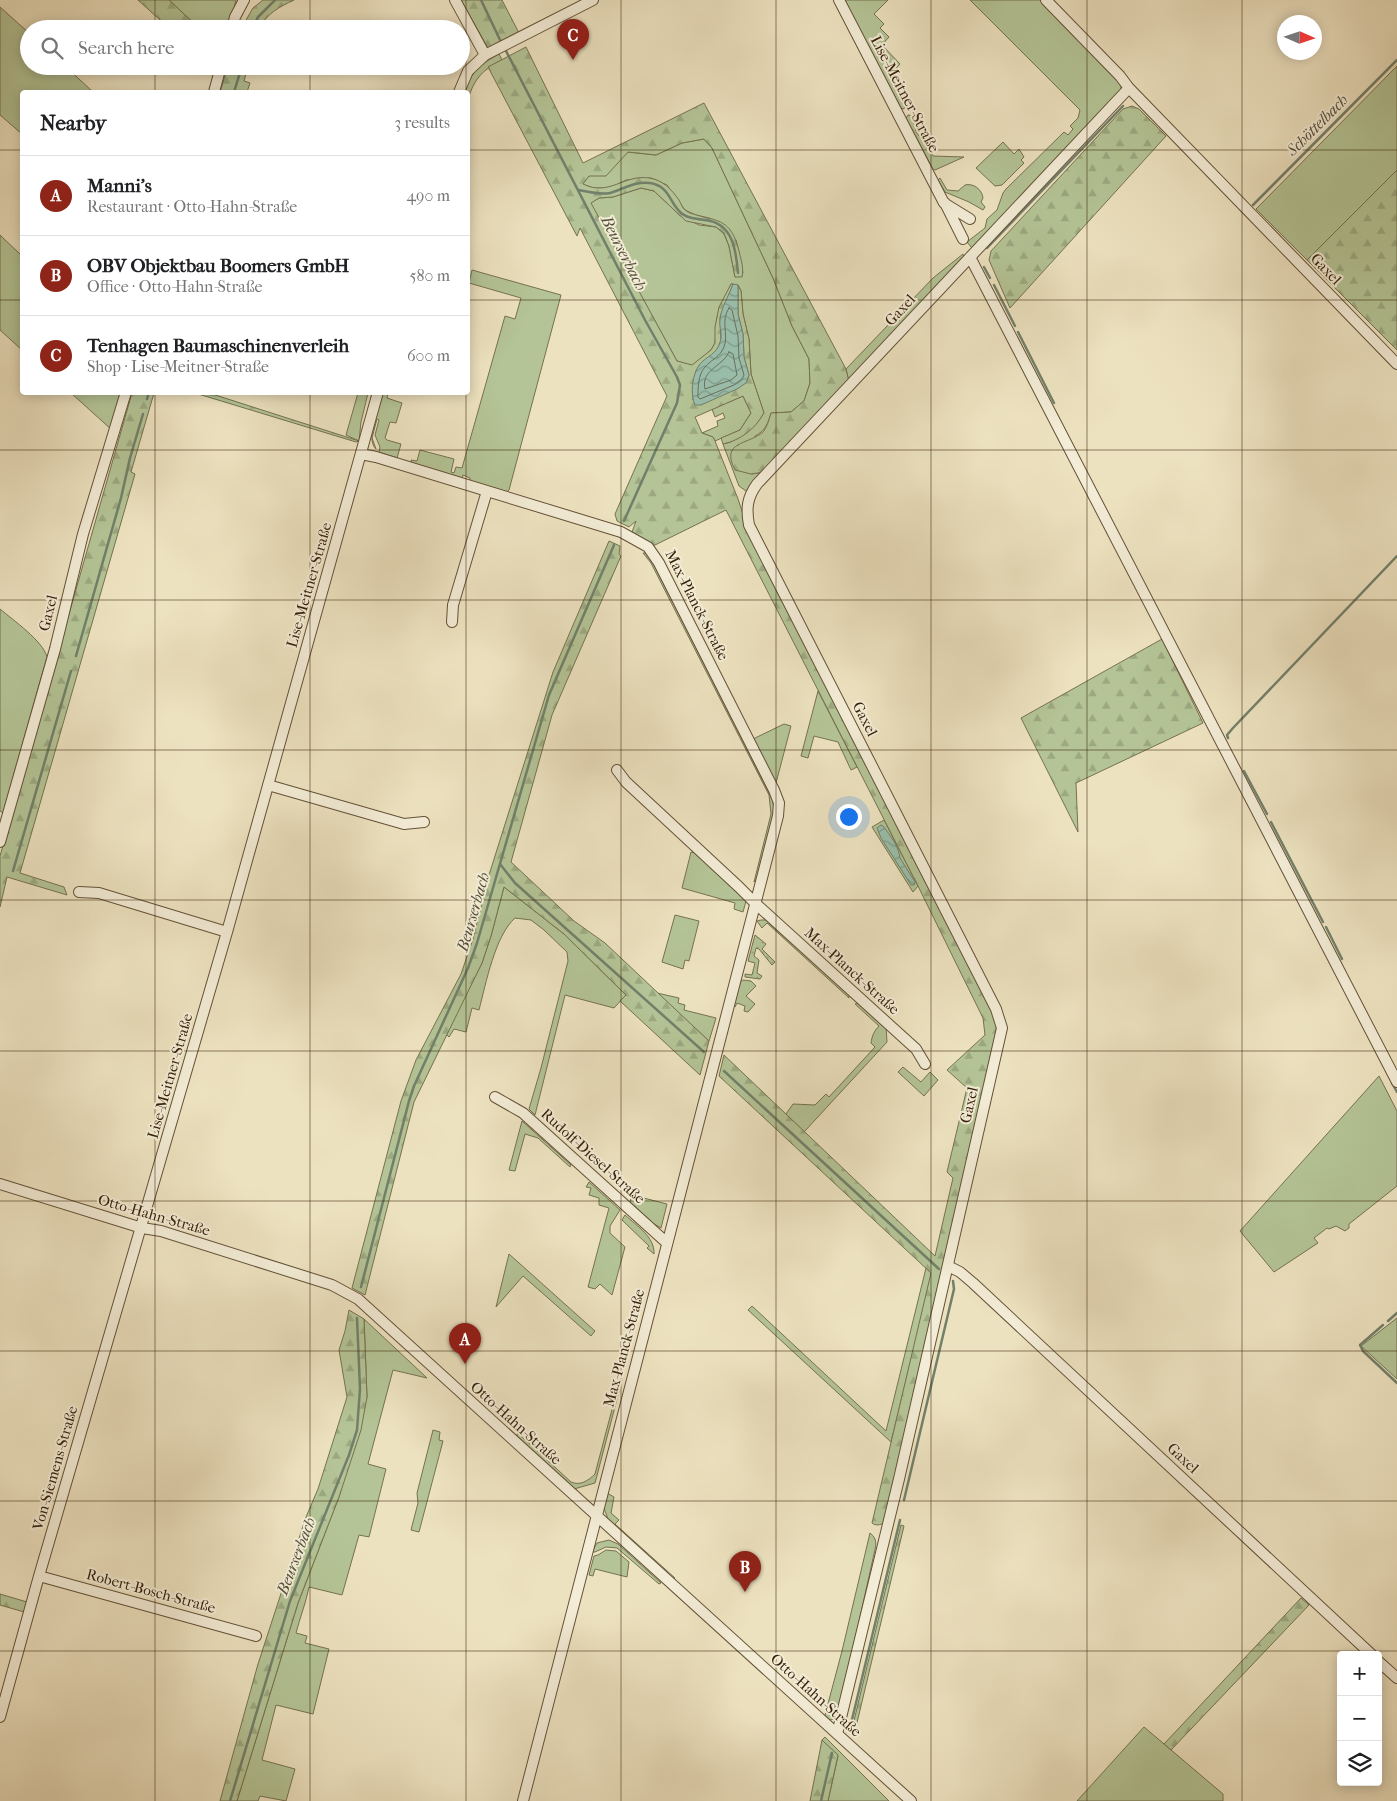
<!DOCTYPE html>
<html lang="en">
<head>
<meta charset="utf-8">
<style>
	:root { --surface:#fff; --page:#f6f6f6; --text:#202124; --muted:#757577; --line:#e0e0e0; --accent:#8f2418 }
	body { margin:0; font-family:"IM FELL French Canon",serif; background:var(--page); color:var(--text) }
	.controls { position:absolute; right:15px; bottom:15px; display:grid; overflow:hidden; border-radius:5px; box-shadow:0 2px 12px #0003 }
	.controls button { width:45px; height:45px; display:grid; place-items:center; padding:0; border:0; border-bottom:1px solid var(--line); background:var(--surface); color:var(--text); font:25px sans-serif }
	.compass { position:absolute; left:1277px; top:15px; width:45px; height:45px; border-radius:50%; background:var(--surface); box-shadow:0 2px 12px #0003; rotate:93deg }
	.you { position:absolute; left:848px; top:816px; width:18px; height:18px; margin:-12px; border:4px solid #fff; border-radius:50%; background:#1a73e8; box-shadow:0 0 0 8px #1a73e833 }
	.badge { display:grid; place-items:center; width:32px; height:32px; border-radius:50%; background:var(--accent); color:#fff; font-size:16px; font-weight:700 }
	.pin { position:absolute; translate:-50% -41px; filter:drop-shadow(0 1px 2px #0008) }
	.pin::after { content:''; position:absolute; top:26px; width:18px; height:15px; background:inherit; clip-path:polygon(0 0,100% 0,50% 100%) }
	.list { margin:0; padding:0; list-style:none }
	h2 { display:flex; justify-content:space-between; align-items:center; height:65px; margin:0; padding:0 20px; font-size:21px }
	h2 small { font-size:16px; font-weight:400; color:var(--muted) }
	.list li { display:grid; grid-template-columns:32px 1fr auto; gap:15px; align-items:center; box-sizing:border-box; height:80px; padding:0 20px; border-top:1px solid var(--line) }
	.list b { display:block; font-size:19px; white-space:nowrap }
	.list p { margin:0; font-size:16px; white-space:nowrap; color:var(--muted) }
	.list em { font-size:16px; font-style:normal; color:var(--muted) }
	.icon { flex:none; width:28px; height:28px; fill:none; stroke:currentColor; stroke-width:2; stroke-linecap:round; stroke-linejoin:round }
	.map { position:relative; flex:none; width:1397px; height:1801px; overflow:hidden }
	.search { position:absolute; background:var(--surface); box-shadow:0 2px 12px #0003; left:20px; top:20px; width:450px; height:55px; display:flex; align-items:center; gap:12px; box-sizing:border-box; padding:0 18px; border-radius:28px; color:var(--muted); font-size:19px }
	.panel { position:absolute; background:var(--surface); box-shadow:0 2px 12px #0003; left:20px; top:90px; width:450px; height:305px; border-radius:5px }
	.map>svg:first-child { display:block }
	.grass { fill:#b4c496; stroke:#757250 }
	.forest { fill:url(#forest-firs); stroke:#757250 }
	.garden { fill:url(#garden-dots); stroke:#757250 }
	.water { fill:url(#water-waves); stroke:#72806b }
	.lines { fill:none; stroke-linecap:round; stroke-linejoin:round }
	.shore { stroke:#68705b; stroke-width:1 }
	.stream { stroke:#72806b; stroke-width:2.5 }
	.minor-casing { stroke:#645137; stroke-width:12 }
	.minor { stroke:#f3ecd6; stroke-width:10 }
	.grid { fill:none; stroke:#362109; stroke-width:1; stroke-opacity:0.55 }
	.labels { text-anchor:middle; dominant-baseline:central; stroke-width:4; stroke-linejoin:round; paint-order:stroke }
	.street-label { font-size:15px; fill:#362109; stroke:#f3ecd6 }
	.water-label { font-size:16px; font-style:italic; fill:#54503a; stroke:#f3ecd6 }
</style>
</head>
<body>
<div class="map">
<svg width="1397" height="1801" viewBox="0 0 1397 1801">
	<defs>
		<pattern id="forest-firs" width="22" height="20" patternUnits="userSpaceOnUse" patternTransform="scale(1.25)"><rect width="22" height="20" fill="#b4c496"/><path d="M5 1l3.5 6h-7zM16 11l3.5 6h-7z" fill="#9ba880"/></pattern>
		<pattern id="garden-dots" width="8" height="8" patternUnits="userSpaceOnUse" patternTransform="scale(1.25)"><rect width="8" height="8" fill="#b4c496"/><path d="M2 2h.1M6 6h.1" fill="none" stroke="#9ba880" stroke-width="1.8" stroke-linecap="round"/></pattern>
		<pattern id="water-waves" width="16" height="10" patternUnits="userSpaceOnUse" patternTransform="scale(1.25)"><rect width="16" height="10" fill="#9abfad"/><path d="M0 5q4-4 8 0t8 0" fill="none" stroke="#7e9b8b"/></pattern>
	</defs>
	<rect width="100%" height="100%" fill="#ede2c0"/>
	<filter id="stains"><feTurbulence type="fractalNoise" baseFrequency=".004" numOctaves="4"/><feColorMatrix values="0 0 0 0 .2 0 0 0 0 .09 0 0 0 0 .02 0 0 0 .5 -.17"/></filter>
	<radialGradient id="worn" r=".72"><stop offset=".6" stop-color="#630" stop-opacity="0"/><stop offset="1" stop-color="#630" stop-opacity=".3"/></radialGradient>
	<!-- grass -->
	<path class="grass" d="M169 0H236L229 29H200Z
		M844 0H888L874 14 884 24 880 28 889 37 882 45 900 64 890 75 906 105 904 109 901 108Z
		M970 0H1043L1115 74 1121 85V92L976 247 972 248 967 242 985 228 987 219 997 210 1003 193 1006 189 1064 132 1068 135 1073 129 1070 126 1078 118 1080 110Z
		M0 7 29 33V66H65L93 92H22V134L0 115Z
		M499 54 502 60C483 69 473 80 468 100V92H463C474 70 478 66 499 54Z
		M1397 66V170L1307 260 1256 209Z
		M908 115 912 116 918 129 915 130 919 136 922 135 933 156 964 157 935 170 933 169 906 118Z
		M704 139 712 148 773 278 792 326 809 359 810 383 804 401 791 412 771 413C768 424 765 431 755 436L751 474 764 472 749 490 746 491 739 486 723 444 731 442 764 413 751 374 749 339 743 314 741 291 738 285 731 284 717 317 715 343 711 350 692 366 677 361 590 203 599 198 613 197 641 188 654 191 668 204 679 215 699 225 716 227 724 234 729 246 735 277 743 273 736 240 709 218 696 215 685 210 667 185 651 178 626 180 616 185 606 188H594L582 184 589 176 628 152 656 155 682 143Z
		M1003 142 1014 154 1019 149 1024 157 1021 160 1024 163 1002 185 995 186 976 168Z
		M940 178 947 190 958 191 965 185C973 183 982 189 983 198L981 202 985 207 983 210 969 202 945 192 938 180Z
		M0 235 22 256V350L0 330Z
		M963 254 964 259 849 382 846 369 933 278Z
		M472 270 561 295 509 490 507 492 470 481V478L463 475 462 479 412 463 411 460 417 461 420 450 454 459 451 472 454 473 456 467 462 468 505 316 515 319 521 298 469 283Z
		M71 393H124L113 431Z
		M358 393H368L361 422 359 441 346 435Z
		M382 393H388L387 398 402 403 396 423 390 422 385 438 387 440 401 444 397 458 379 452 380 447 375 435 379 420 377 419 372 438 376 449C365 438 378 406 382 393Z
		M743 396 751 413 740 430 715 441 713 437 702 433 718 426 717 421 725 418 723 413 715 417 712 409Z
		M643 553H647L653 563 773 801 774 813 758 877 754 882 771 814 769 795 651 563Z
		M0 609C13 620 43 641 47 657L3 813 0 811Z
		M818 691 857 767 851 770 838 742 814 736 808 758 801 756Z
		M784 724 791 726 776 783 753 739Z
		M884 820 918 886 913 892 872 827Z
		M691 852 695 853 742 895 746 901 743 912 734 909 735 903 682 888Z
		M504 887 564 934 626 995 614 1008 565 995 535 1115 529 1109 541 1068 568 961 567 952 544 930 531 920 515 918C495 936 486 983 479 1010L472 1008 466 1032 454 1029 449 1037 446 1034 482 963 491 936Z
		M675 915 699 921 689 961 685 960 683 969 662 962Z
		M761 920H769L849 993V998L767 923 762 928 757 921Z
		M743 980 751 981 756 986 746 996 755 1004 748 1012 744 1011 745 1006 737 1003 735 1007 734 1005 740 982Z
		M657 993 679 998 678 1003 685 1005 684 1010 716 1018 709 1041Z
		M860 1003 886 1027 887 1042 804 1132 786 1114 793 1104 815 1105 826 1094 829 1097 875 1047 871 1043C872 1036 874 1031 879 1026L855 1004Z
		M903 1067 921 1082 930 1072 938 1080 924 1096 898 1072Z
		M1379 1076 1397 1111V1186L1349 1224V1228L1345 1231 1336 1226 1329 1229 1327 1228 1314 1238 1318 1243 1274 1272 1240 1231Z
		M522 1121 571 1165 570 1167 538 1138 525 1134 515 1171 509 1170Z
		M589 1182 620 1210 610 1226V1233L625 1247 612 1295 600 1284 595 1289 588 1287 609 1208 599 1205V1198L589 1195 591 1188 586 1187Z
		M632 1195 667 1204 661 1228 654 1224 630 1202Z
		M625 1215C637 1226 655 1237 654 1254L647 1248 649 1246 622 1220Z
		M509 1254 595 1331 591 1336 523 1276 496 1307Z
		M926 1268 932 1273 891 1442 748 1310 752 1306 886 1431Z
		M1397 1318V1379L1361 1346Z
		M364 1319 427 1378 393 1370 368 1464 386 1469 369 1537 359 1535 342 1595 309 1587C306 1603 300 1617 296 1633L307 1636 305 1643 329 1649 313 1714 276 1705 262 1760 295 1769 286 1801 260 1796 258 1801H237L298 1603 339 1497 367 1397Z
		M620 1379 622 1380 595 1483 574 1489 517 1437V1434H519L571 1482C580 1486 588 1481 595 1474Z
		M433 1430 440 1432 439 1440 443 1441 419 1532 411 1530 418 1503 417 1493Z
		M607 1493 614 1497 611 1513 619 1520 615 1524 675 1578 674 1579 608 1519 604 1508Z
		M870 1533C878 1539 876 1546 874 1554L838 1716 835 1719 830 1720 825 1715 842 1651Z
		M609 1540 618 1544 661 1583 659 1584 617 1548 606 1547 595 1552H592L597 1543Z
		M606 1550 616 1551 629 1562 627 1577 595 1569 593 1576 589 1575 594 1556 598 1555Z
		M1144 1727 1223 1794V1801H1077Z
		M825 1737 889 1801H828L838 1756 822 1740Z"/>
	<!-- forest -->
	<path class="forest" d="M138 0H169L200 29H170Z
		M263 0H294C279 7 266 14 259 29H241L253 8Z
		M461 0H502L519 33 488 48Z
		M526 47 583 163 704 103 846 369 849 382 764 472 751 474 735 470C720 441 748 445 763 432 767 427 769 420 771 413L791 412 804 401 810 383 809 359 792 326 773 278 712 148 704 139 682 143 656 155 628 152 606 176H589L583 184C609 197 624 174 649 178 663 180 671 189 679 200 681 203 682 208 685 210 689 214 698 215 703 217 726 221 733 228 739 251 741 259 744 269 742 277H735L729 246 724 233 716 227 686 221 654 191 641 188 613 197 599 198 591 203 677 361 692 365 711 350 715 343V327L719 307 731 284H733L720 317 721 342 715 353 701 363 696 371 693 388V400L737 389 746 382 749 375 744 357 743 334 738 314V285L741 291 743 314 749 339 751 374 764 413C755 429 741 440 723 444L721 438 740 430 751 413 743 396 695 417 702 433 713 437 715 441 738 499 746 523 992 1005 998 1034 884 1523C880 1525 876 1526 872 1523L931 1273 719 1076 724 1055 935 1256 953 1178 947 1172 967 1088 947 1070 985 1035 983 1018 918 886 726 510 655 545 652 546 632 532 636 521 629 527 617 521 615 514 667 396 580 228 577 236 488 67Z
		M228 66H248L244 81 250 83 247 92H220Z
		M1132 106 1139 109 1166 136 1010 308 989 260 991 251 1123 109Z
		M1397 170V350L1307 260Z
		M132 393H154L131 472 135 474 20 873 64 887 67 895 7 877 0 907V856Z
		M195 393H209L359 441 356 442Z
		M609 541 620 546 619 554 621 556 552 715 511 862 574 921 605 943 709 1041 700 1075 620 1001 626 995 564 934 504 887 491 936 482 963 414 1102 365 1295 352 1288 401 1101 416 1060 461 974 473 939 489 875 553 672Z
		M1162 639 1203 723 1076 783 1078 832 1021 718Z
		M349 1310 364 1319 367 1397 361 1430 339 1497 298 1603 237 1801H220L258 1664 306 1517 318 1489 347 1397 339 1350 345 1331Z
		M901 1525 904 1526 855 1731 852 1729Z
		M0 1594 27 1602 24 1612 0 1605Z
		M1301 1598 1309 1605 1171 1750 1164 1744Z
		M822 1740 838 1755 828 1801H810Z"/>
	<!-- garden -->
	<path class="garden" d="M755 935 766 944 762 949 775 962 772 965 759 949 756 948 754 956 759 960 757 973 762 976 760 979 745 977V974L752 975 755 963 748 961Z"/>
	<!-- water -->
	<path class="water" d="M733 284 738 285V314L743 334 744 357 749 375 746 383 737 389 701 405H695C690 394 692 374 700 364 707 356 717 354 720 342 723 336 719 328 720 320 721 307 729 296 733 284Z
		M881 825 883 826C890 835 899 847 900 858L915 882 914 885H911L881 838 877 828Z"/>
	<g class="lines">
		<!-- shore -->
		<path class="shore" d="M729 308 732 310 738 336 739 358 744 375 742 379 734 385 700 399 698 397C698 388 698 374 705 367 712 359 720 357 724 347 729 334 720 321 729 308Z
			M729 352 733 354 737 375 731 380 705 389C702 375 712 370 721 362 724 360 727 356 729 352Z"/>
		<!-- stream -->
		<path class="stream" d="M481 0 502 44
			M253 29 258 17 275 0
			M505 49 645 320 677 377 680 385 677 403 624 521
			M234 92 242 66
			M579 190C589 192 599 195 610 193 624 189 634 181 650 183 669 186 669 201 680 212 686 218 696 219 705 220 733 223 736 250 738 273
			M1253 205 1397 60
			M987 248 1123 106
			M984 267 990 278
			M994 285 1015 326
			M1018 332 1054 403
			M147 399 149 392
			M76 656 121 498 130 458 143 414
			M1228 738 1227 735 1233 728 1397 556
			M1244 771 1267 814
			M1271 822 1323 922
			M500 864 515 883 704 1052
			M13 871 71 671
			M1326 927 1342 959
			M724 1071 939 1269
			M1392 1083 1397 1092
			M361 1287 409 1101 414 1086 468 968 477 943 549 695 614 545
			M1388 1321 1397 1313
			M1383 1325 1360 1345 1363 1351 1397 1383
			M904 1500 954 1289 953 1281
			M850 1728 900 1520
			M230 1801 290 1601 349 1455 357 1430 360 1389 357 1318
			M821 1801 832 1753"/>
		<!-- minor casing -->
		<g class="minor-casing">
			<path id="minor" d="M455 0 485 55
				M839 0 944 203 970 219
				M1046 0 1120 76 1129 88 1397 364
				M232 29 235 17 244 0
				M214 92 221 66
				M459 92 468 71 485 55 593 0
				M945 203 963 239
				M970 257 1397 1082
				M361 454 376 457 621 532 648 547 659 563 774 790 779 803 778 816 523 1801
				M452 622 453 605 487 491
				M617 770 626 782 739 887 755 903 916 1049 925 1064
				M268 785 404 824 424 822
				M0 842 55 649 83 534 126 392
				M79 892 99 893 227 932
				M495 1097 523 1113 667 1243
				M0 1184 142 1228 161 1231 332 1285 358 1299 911 1801
				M948 1266 960 1272 973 1283 1372 1655
				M39 1576 256 1636
				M1378 1661 1397 1678
				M0 1717 39 1576 227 932 378 392
				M837 1734 899 1479 1002 1028 996 1009 749 525C746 508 747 498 757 484L1129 88"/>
		</g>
		<!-- minor -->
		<use href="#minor" class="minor"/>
	</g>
	<!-- grid -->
	<path class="grid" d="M155 0V29M310 0V29M466 0V92M621 0V1801M776 0V1801M931 0V1801M1087 0V1801M1242 0V1801M155 66V92M310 66V92M0 150H22M468 150H1397M0 300H22M468 300H1397M155 392V1801M310 392V1801M466 392V1801M0 450H1397M0 600H1397M0 750H1397M0 900H1397M0 1051H1397M0 1201H1397M0 1351H1397M0 1501H1397M0 1651H1397"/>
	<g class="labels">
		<!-- street labels -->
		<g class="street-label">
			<text transform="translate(905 94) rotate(62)">Lise-Meitner-Straße</text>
			<text transform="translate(1326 269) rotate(46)">Gaxel</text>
			<text transform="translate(900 310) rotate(-47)">Gaxel</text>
			<text transform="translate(309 585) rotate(-74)">Lise-Meitner-Straße</text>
			<text transform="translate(697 605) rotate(63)">Max-Planck-Straße</text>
			<text transform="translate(48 613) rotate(-76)">Gaxel</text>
			<text transform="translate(865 719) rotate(63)">Gaxel</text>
			<text transform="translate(852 971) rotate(42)">Max-Planck-Straße</text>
			<text transform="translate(170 1076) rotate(-74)">Lise-Meitner-Straße</text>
			<text transform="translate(969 1105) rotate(-77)">Gaxel</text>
			<text transform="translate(593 1156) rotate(42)">Rudolf-Diesel-Straße</text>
			<text transform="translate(154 1215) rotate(16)">Otto-Hahn-Straße</text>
			<text transform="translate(624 1348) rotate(-75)">Max-Planck-Straße</text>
			<text transform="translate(516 1423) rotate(42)">Otto-Hahn-Straße</text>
			<text transform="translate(1183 1458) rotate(43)">Gaxel</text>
			<text transform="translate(55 1468) rotate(-74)">Von-Siemens-Straße</text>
			<text transform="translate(151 1591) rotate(15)">Robert-Bosch-Straße</text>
			<text transform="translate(816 1695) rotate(42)">Otto-Hahn-Straße</text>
		</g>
		<!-- water labels -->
		<g class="water-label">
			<text transform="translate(1317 125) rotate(-45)">Schöttelbach</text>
			<text transform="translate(624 253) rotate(63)">Beurserbach</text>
			<text transform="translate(473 912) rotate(-74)">Beurserbach</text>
			<text transform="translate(296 1556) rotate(-69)">Beurserbach</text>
		</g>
	</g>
	<rect width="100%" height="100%" filter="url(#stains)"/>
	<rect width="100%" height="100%" fill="url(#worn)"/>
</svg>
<div class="controls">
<button>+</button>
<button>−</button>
<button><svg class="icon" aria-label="layers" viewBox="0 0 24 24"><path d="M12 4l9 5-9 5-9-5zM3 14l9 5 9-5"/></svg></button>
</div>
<svg class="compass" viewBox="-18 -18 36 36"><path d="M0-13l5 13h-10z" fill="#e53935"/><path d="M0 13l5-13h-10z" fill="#757577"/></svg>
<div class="you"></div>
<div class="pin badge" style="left:465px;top:1364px">A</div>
<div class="pin badge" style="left:745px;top:1592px">B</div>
<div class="pin badge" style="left:573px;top:60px">C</div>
<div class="search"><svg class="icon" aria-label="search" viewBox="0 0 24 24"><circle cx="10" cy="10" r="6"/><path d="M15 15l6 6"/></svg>Search here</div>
<section class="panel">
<h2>Nearby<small>3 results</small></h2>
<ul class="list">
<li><span class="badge">A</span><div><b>Manni's</b><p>Restaurant · Otto-Hahn-Straße</p></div><em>490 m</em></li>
<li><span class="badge">B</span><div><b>OBV Objektbau Boomers GmbH</b><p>Office · Otto-Hahn-Straße</p></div><em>580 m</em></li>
<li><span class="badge">C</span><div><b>Tenhagen Baumaschinenverleih</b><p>Shop · Lise-Meitner-Straße</p></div><em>600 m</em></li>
</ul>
</section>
</div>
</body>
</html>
